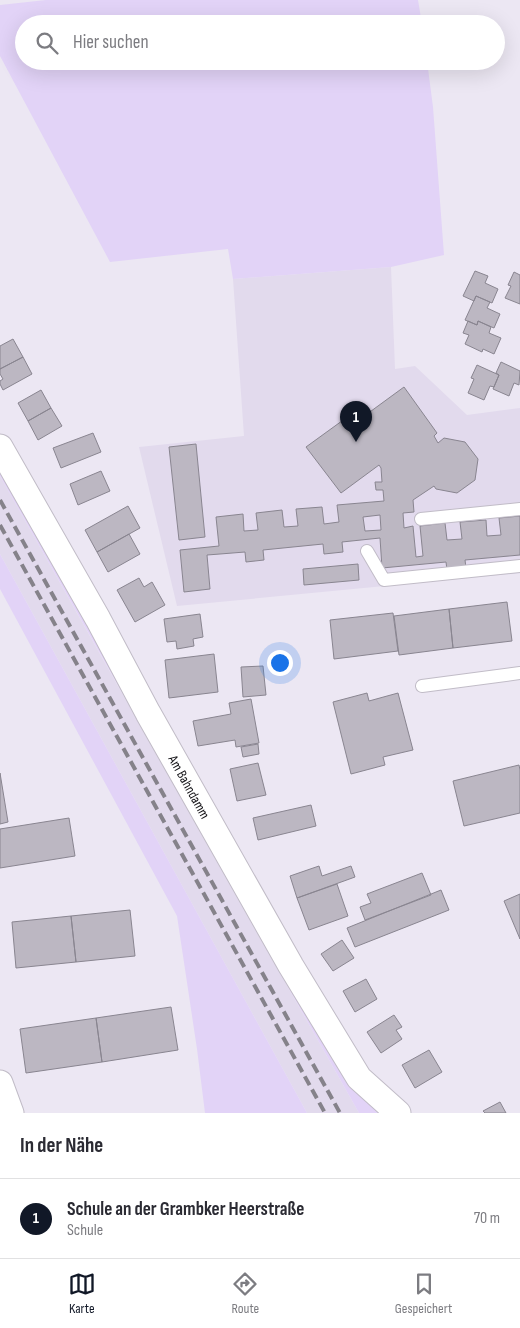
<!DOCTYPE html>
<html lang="de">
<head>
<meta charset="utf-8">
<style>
	:root { --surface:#fff; --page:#f7f7f7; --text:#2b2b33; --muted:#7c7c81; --line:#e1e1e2; --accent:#111827 }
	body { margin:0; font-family:"Sofia Sans Condensed",sans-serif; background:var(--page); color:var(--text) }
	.you { position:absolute; left:279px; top:662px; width:18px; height:18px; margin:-12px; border:4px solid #fff; border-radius:50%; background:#1a73e8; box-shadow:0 0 0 8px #1a73e833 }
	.badge { display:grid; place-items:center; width:32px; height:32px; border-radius:50%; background:var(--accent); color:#fff; font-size:16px; font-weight:700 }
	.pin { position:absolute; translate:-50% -41px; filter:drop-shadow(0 1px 2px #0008) }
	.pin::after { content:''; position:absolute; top:26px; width:18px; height:15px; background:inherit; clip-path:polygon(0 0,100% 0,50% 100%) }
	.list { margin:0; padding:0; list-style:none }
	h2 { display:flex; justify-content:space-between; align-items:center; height:65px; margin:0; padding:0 20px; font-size:21px }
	h2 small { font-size:16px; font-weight:400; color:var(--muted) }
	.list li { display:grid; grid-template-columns:32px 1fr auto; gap:15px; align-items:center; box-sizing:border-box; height:80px; padding:0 20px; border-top:1px solid var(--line) }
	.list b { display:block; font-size:19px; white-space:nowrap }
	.list p { margin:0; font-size:16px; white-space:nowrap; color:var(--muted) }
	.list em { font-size:16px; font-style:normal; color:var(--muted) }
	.icon { flex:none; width:28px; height:28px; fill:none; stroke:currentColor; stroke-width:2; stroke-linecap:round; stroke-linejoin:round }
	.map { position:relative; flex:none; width:520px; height:1113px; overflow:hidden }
	.search { position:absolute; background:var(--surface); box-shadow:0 5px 20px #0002; left:15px; right:15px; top:15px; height:55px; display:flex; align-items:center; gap:12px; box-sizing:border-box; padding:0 18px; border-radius:28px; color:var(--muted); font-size:19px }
	.sheet { height:145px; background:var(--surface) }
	nav { display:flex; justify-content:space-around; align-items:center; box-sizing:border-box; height:70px; border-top:1px solid var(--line); background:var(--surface); font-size:14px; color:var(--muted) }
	nav a { display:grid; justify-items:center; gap:2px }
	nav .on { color:var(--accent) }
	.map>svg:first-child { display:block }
	.built { fill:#e2daed }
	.green { fill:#e2d3f7 }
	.building { fill:#bcb7c2; stroke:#898590; fill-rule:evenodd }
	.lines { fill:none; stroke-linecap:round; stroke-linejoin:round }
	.service-casing { stroke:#c1bcc7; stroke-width:14 }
	.minor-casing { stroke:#c1bcc7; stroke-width:27 }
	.service { stroke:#fff; stroke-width:12 }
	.minor { stroke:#fff; stroke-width:25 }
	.rail { stroke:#85828a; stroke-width:4; stroke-dasharray:10 5; stroke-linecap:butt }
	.labels { text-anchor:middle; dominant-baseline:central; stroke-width:4.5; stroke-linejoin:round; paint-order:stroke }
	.street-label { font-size:14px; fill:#131216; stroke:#fff }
</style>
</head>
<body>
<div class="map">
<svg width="520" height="1113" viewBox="0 0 520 1113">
	<rect width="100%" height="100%" fill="#ece7f3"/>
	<!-- built -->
	<path class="built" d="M391 267 395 369 415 366 467 415 520 408V573L177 606 139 447 244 436 233 279Z
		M0 476 155 752 359 1113H307L0 554Z"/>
	<!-- green -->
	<path class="green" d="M46 0H418L422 24H24V61H427L433 107 444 255 391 267 233 279 228 249 110 262 0 56V5Z
		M0 466 381 1113H359L0 476Z
		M0 554 307 1113H205L197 1049 177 916 0 589Z"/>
	<!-- building -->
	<path class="building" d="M475 271 488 276 485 283 498 289 492 303 476 296 474 301 463 296Z
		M514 272 520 275V304L505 298 511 286 508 285Z
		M476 296 490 302 487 308 500 314 494 328 478 321 477 325 465 320Z
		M468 321 477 325 478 321 491 327 489 333 501 338 494 354 483 349 482 352 465 344 469 335 463 333Z
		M13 339 23 357 0 369V346Z
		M23 357 32 374 3 390 0 384V381L3 379 0 374V369Z
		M501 362 520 371 519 385 514 383 509 396 493 389 499 375 496 373Z
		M477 365 499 375 494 387 490 386 484 400 468 393 474 379 471 378Z
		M404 387 437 433 434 436 438 443 444 438 465 442 478 459 475 480 457 493 436 489 434 486 413 500 414 512 403 513 404 528 413 526 416 557 423 556 420 526 445 523 447 540 462 539 460 522 486 520 487 536 501 535 499 518 520 516V555L465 560 466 568 447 570 446 562 382 568 380 538 342 542 343 552 324 554 323 544 263 550 264 560 246 562 245 552 220 554 207 555 210 589 184 592 180 550 219 546 216 517 243 514 244 531 258 530 256 513 282 510 284 527 298 526 296 509 322 507 324 524 339 522 337 505 384 501 383 490H376L375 482H382L381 468 379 465 341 493 306 447 346 418 352 425ZM380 515 381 530 365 531 363 517Z
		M41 390 51 408 28 421 18 403Z
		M51 408 62 426 38 440 28 421Z
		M93 433 101 452 61 468 53 448Z
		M196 444 205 537 179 540 169 447Z
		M101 471 110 491 78 505 70 484Z
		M128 506 140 528 97 552 85 530Z
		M129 534 140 554 108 572 97 552Z
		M358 564 359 580 304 585 303 569Z
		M139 578 144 587 152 582 165 605 135 622 117 590Z
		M507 602 512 641 453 648 449 609Z
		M449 609 453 648 399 655 394 616Z
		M393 613 398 651 334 659 330 620Z
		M200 614 203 637 193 639 194 646 177 649 176 641 167 642 164 619Z
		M214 654 218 692 169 698 165 660Z
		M263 666 266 695 243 697 241 667Z
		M367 693 369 701 398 693 413 750 383 757 385 765 351 774 333 702Z
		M251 699 259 743 236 747 235 740 198 746 193 721 231 714 229 703Z
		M258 744 259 754 243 757 241 747Z
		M258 763 266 795 237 801 230 769Z
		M519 765 520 770V813L464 826 453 781Z
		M0 773 8 822 0 824Z
		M311 805 316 826 258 840 253 818Z
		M69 818 75 856 0 868V829Z
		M319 866 322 876 351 866 355 877 297 898 290 876Z
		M422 873 431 895 365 920 360 907 371 903 367 894Z
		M337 884 348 916 309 930 297 898Z
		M441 890 449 910 355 947 347 928Z
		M520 894V939L504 901Z
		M130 910 135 956 76 962 71 916Z
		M71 916 76 962 16 968 12 922Z
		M342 940 354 958 333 971 321 954Z
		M366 979 377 999 355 1012 343 991Z
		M171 1007 178 1050 102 1062 96 1018Z
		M394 1015 402 1027 396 1030 402 1039 381 1053 367 1032Z
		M96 1018 102 1062 26 1073 20 1029Z
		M429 1050 442 1072 415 1088 402 1065Z
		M500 1102 506 1113H485L483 1111Z"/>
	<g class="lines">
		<!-- service casing -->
		<g class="service-casing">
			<path id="service" d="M421 519 520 509
				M367 551 384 580 520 566
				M422 686 520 673"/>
		</g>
		<!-- minor casing -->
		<g class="minor-casing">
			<path id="minor" d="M0 447 98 619 148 713 291 966 359 1078 398 1113
				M0 1083 11 1113"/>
		</g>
		<!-- service -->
		<use href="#service" class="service"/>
		<!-- minor -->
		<use href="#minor" class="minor"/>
		<!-- rail -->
		<path class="rail" d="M0 500 340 1113
			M0 525 325 1113"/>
	</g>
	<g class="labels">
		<!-- street labels -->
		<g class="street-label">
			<text transform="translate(189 787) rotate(61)">Am Bahndamm</text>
		</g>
	</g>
</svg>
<div class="you"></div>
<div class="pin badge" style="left:356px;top:442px">1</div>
<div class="search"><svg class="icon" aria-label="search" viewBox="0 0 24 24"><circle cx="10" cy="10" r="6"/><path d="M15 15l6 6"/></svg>Hier suchen</div>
</div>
<section class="sheet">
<h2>In der Nähe<small></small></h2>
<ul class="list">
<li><span class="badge">1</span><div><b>Schule an der Grambker Heerstraße</b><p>Schule</p></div><em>70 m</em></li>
</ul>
</section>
<nav>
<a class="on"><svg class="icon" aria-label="map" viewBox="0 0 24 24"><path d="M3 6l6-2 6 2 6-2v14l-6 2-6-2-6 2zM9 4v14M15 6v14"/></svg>Karte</a>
<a><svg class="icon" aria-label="directions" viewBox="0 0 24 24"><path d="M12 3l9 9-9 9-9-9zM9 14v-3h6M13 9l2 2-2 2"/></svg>Route</a>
<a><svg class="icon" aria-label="saved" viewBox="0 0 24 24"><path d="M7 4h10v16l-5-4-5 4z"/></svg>Gespeichert</a>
</nav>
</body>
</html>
